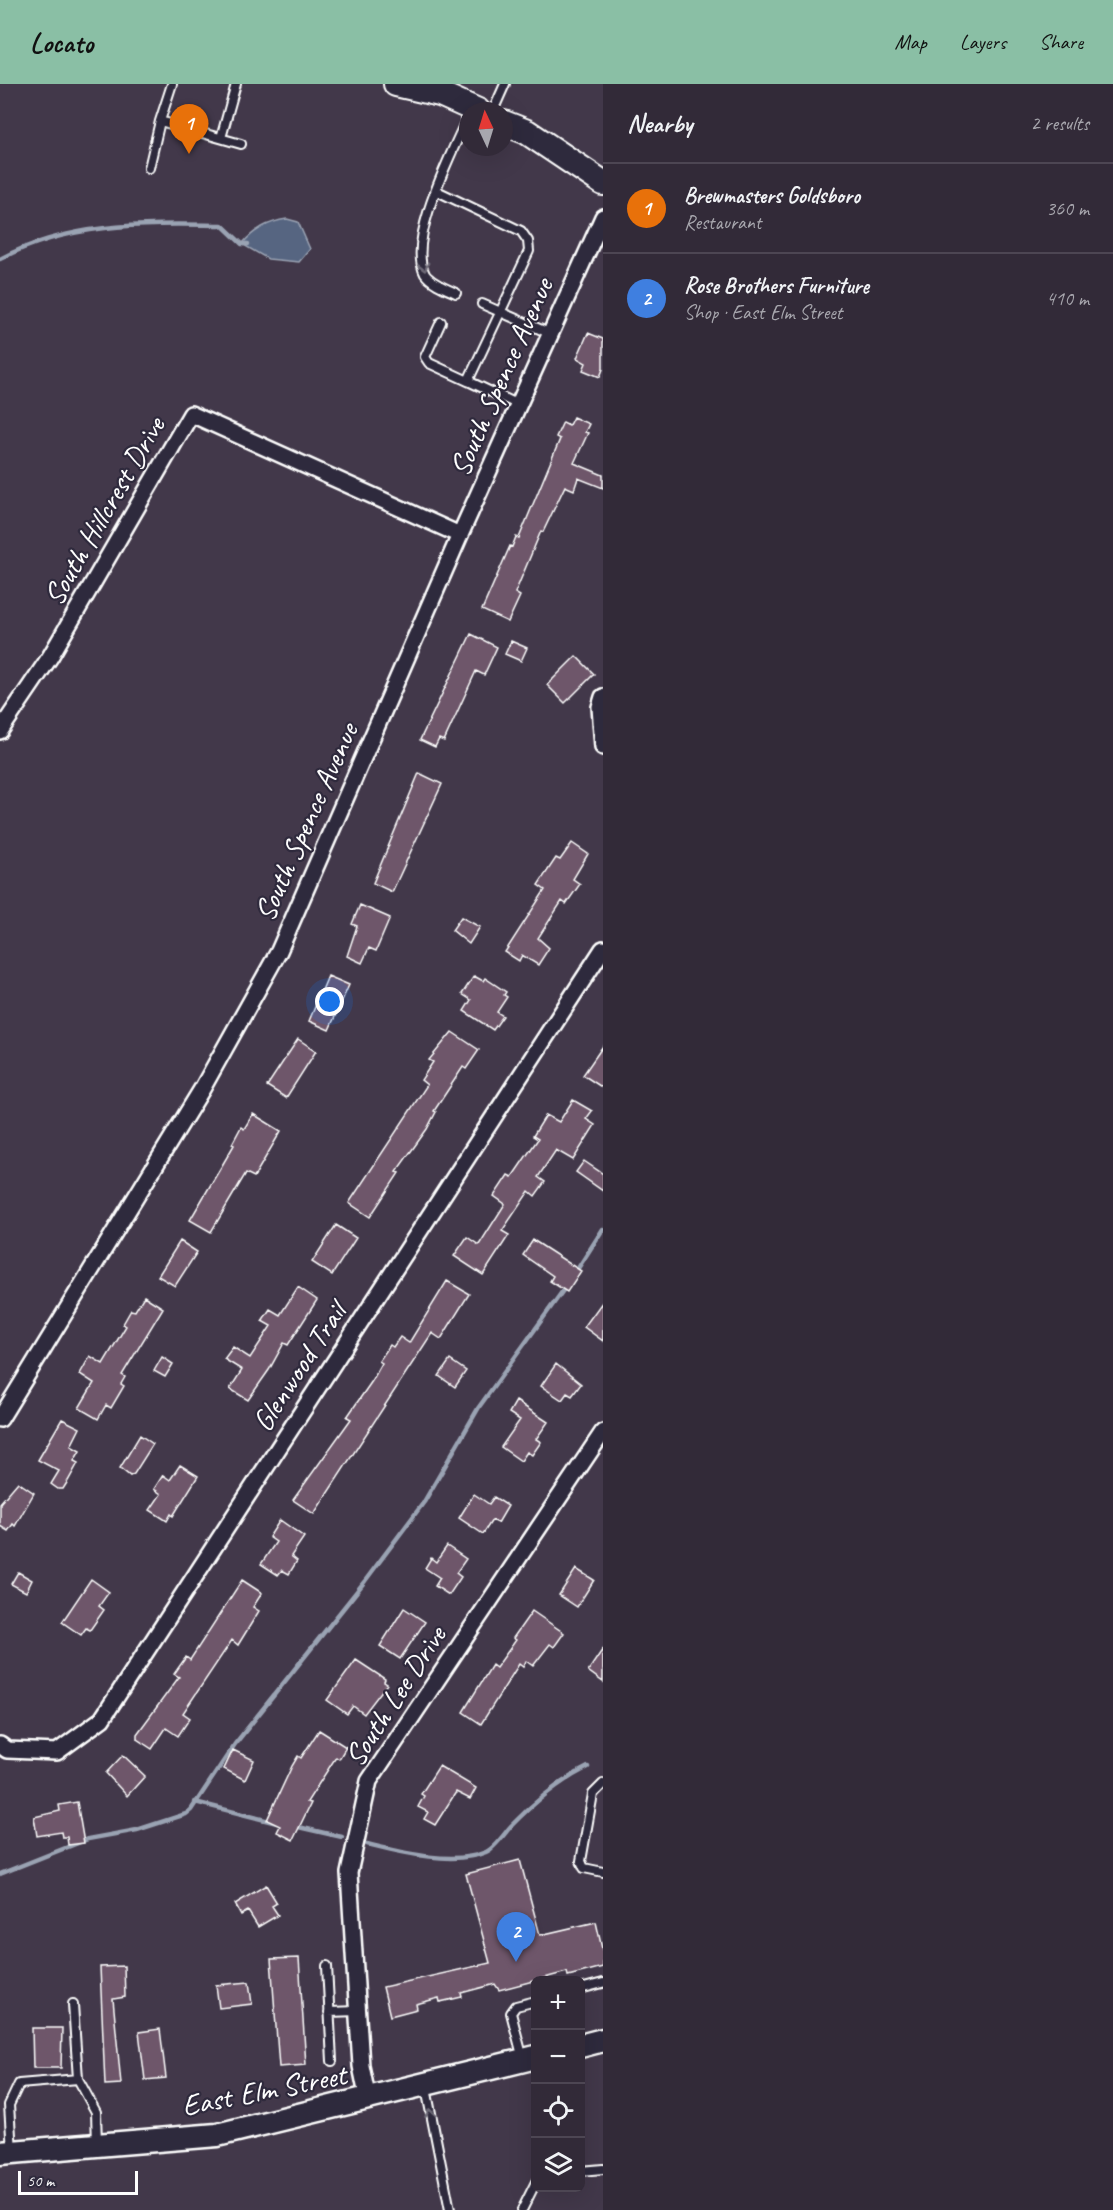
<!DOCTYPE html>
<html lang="en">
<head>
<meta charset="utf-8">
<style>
	:root { --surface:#322a38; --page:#3a3240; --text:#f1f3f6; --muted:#a8a7ae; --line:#4d4653; --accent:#8abfa5 }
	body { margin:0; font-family:Caveat,sans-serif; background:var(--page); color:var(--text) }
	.controls { position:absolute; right:18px; bottom:18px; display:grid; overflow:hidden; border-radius:9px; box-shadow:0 6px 24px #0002 }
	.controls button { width:54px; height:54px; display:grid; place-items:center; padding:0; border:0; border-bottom:2px solid var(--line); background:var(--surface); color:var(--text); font:30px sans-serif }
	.compass { position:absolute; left:459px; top:18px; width:54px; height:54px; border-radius:50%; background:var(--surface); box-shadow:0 6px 24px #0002; rotate:356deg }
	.scale { position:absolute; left:18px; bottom:15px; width:120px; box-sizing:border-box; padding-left:6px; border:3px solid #fff; border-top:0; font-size:16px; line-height:21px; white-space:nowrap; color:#fff; -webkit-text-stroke:4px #2f2a3d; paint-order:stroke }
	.you { position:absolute; left:330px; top:918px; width:21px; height:21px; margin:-15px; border:4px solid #fff; border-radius:50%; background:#1a73e8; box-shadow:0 0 0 9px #1a73e833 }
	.badge { display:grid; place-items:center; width:39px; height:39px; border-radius:50%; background:var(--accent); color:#fff; font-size:20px; font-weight:700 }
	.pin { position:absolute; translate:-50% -50px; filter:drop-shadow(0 2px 3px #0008) }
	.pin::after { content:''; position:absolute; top:32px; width:21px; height:18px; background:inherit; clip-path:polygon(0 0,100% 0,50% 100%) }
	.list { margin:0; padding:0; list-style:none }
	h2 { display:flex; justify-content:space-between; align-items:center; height:78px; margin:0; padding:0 24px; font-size:26px }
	h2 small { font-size:20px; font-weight:400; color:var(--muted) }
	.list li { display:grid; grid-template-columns:39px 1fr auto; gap:18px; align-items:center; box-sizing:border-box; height:90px; padding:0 24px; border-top:2px solid var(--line) }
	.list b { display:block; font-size:22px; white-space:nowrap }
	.list p { margin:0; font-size:20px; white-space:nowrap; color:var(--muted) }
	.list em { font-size:20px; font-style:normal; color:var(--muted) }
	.icon { flex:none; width:33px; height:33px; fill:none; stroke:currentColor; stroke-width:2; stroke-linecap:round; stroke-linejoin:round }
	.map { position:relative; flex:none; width:603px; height:2126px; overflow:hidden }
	header { display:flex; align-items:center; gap:36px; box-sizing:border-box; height:84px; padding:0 30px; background:var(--accent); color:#111 }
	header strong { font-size:28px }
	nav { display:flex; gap:33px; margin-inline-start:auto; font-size:21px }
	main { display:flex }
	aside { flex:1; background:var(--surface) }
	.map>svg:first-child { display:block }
	.water { fill:#576581; stroke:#9aa3b3; stroke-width:1.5 }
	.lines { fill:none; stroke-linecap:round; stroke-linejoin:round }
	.stream { stroke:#9aa3b3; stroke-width:4.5 }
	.building { fill:#6e576a; stroke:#fff; stroke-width:1.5 }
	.lane-casing { stroke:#fff; stroke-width:12 }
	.street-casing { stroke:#fff; stroke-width:20 }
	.secondary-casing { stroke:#fff; stroke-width:27 }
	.primary-casing { stroke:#fff; stroke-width:28 }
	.lane { stroke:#2f2a3d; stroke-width:8 }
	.street { stroke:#2f2a3d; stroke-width:15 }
	.secondary { stroke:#2f2a3d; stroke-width:22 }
	.primary { stroke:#2f2a3d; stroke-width:24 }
	.oneway { stroke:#6d6a77 }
	.labels { text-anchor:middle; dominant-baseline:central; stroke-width:4.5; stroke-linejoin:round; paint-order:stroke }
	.street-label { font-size:30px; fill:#fff; stroke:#2f2a3d }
</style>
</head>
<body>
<header>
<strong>Locato</strong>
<nav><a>Map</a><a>Layers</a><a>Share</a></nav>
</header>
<main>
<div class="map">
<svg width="603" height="2126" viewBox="0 0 603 2126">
	<rect width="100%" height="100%" fill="#42384a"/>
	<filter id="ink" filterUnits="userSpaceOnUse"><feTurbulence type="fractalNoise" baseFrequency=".0167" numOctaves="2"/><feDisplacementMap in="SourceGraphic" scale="12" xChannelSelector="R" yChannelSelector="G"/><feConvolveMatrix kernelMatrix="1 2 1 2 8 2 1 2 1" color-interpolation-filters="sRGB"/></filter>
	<g filter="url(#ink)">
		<!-- water -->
		<path class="water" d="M287 135 298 138 310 165 299 178 268 175 242 160C255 145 268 138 287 135Z"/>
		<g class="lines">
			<!-- stream -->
			<path class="stream" d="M0 175C69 138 145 140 222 141L242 160H248
				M575 1189 603 1145
				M195 1718 277 1739
				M294 1742 342 1753
				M367 1760C400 1768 453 1782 486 1768 495 1764 504 1750 511 1742 534 1718 558 1698 588 1683
				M0 1790 88 1755 137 1746 186 1730 191 1726 235 1660 365 1497 424 1418 479 1323 567 1201"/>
		</g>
		<!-- building -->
		<path class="building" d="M588 249 603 255V285L600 293 583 286 586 279 577 274Z
			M573 333 589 340 585 348 588 349 574 379 603 391V404L578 394 574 406 565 402 543 448 541 447 515 509 520 512 508 538 482 526 510 462 512 463 516 453 519 454 560 355 556 353 563 338 569 341Z
			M471 550 497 563 484 591 476 587 444 657 439 655 435 663 420 656Z
			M511 557 527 564 521 577 505 570Z
			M576 572 594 590 565 619 547 601Z
			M419 689 442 700 392 808 373 799Z
			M572 759 588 770 573 795 580 800 566 820 562 817 538 854 549 864 538 881 522 871 519 877 505 868 545 806 538 801 556 774 560 776Z
			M360 821 390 834 376 867 369 864 362 879 347 872 357 842 352 840Z
			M461 833 480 843 469 860 452 846Z
			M328 892 349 901 329 946 309 937Z
			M474 892 483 897 485 894 506 908 504 911 507 913 497 928 503 932 493 946 464 927 471 916 462 910Z
			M452 948 479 966 466 985 463 983 434 1027 436 1028 427 1045 396 1088 399 1089 370 1133 349 1119 427 1001 421 996 433 978 429 976Z
			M298 955 316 967 286 1014 267 1002Z
			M603 962V1004L583 991Z
			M573 1016 592 1027 586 1035 595 1041 573 1076 556 1066 538 1093 545 1098 535 1112 529 1107 502 1147 509 1151 483 1191 454 1172 467 1153 479 1161 505 1120 494 1112 508 1091 512 1093 538 1055 533 1052 546 1031 559 1038Z
			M253 1030 281 1047 254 1093 246 1089 211 1148 190 1136 234 1061 232 1060 241 1043 244 1045Z
			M584 1077 603 1090V1107L576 1088Z
			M336 1141 356 1154 332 1191 312 1178Z
			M533 1156 581 1187 567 1208 550 1197 553 1192 523 1171Z
			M180 1157 197 1168 175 1202 158 1192Z
			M447 1197 469 1210 441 1255 432 1249 314 1430 293 1416 351 1335 347 1333 372 1297 382 1279 379 1277 390 1261 393 1263 400 1253 409 1259Z
			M298 1203 317 1216 288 1261 284 1259 269 1286 248 1316 230 1305 242 1286 224 1275 233 1263 250 1274 271 1242 262 1237 270 1225 280 1231Z
			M144 1212 163 1224 122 1291 125 1293 121 1300 124 1302 111 1324 106 1321 98 1335 79 1324 94 1299 80 1290 90 1272 103 1280 126 1242 123 1240 131 1226 135 1227Z
			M603 1217V1257L584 1243Z
			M162 1273 173 1280 165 1293 154 1287Z
			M450 1276 466 1287 455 1303 439 1292Z
			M556 1280 581 1300 572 1312 567 1309 562 1316 541 1302Z
			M516 1317 548 1338 536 1355 541 1358 532 1371 527 1368 521 1377 501 1363 520 1336 509 1329Z
			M62 1335 80 1344 71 1362 80 1367 74 1377 78 1379 68 1397 63 1405H58L51 1400 59 1387 38 1376Z
			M140 1351 153 1360 134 1390 130 1392 120 1384Z
			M180 1381 198 1392 173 1432 171 1430 167 1437 150 1426 161 1410 154 1405 163 1391 170 1396Z
			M18 1398 34 1409 15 1442 13 1440 8 1447 0 1442V1419Z
			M474 1410 489 1420 494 1413 508 1422 498 1439 492 1436 483 1450 459 1434Z
			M280 1436 304 1453 291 1472 297 1477 289 1490 282 1486 278 1491 261 1480 276 1458 269 1453Z
			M447 1462 466 1475 456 1489 461 1493 449 1511 435 1502 440 1494 425 1484 431 1474 436 1478Z
			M576 1485 594 1496 577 1523 559 1511Z
			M18 1488 32 1496 26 1508 11 1500Z
			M91 1495 109 1508 99 1522 104 1526 90 1546 86 1544 81 1551 62 1538Z
			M242 1496 262 1509 253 1523 259 1527 238 1561 232 1556 183 1629 190 1634 178 1652 166 1644 152 1665 137 1655V1650L179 1593 174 1590 186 1573 190 1576Z
			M404 1524 425 1538 400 1575 380 1562Z
			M532 1527 564 1549 554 1563 550 1560 533 1582 526 1577 523 1583 519 1580 481 1640 463 1628 492 1581 496 1584 516 1556 513 1554Z
			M603 1565V1598L588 1587Z
			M356 1576 385 1595 384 1598 387 1600 364 1630 353 1622 347 1630 327 1616Z
			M319 1646 346 1663 339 1675 336 1673 307 1718 311 1719 293 1756 277 1748 280 1742 267 1736 292 1682 298 1672 301 1674Z
			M233 1666 254 1676 245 1696 224 1685Z
			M123 1671 145 1692 127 1712 106 1689Z
			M439 1682 476 1704 470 1715 456 1708 435 1741 424 1735 428 1728 418 1723 424 1712 421 1710Z
			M77 1718 84 1759 68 1761 67 1753H62L61 1748 37 1752 34 1733 60 1727 59 1721Z
			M520 1776 540 1851 596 1838 603 1869V1883L568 1892 567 1888 499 1906 495 1900 461 1909 462 1913 440 1918 439 1914 416 1920 417 1925 390 1932 383 1903 490 1879 466 1790Z
			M266 1801 277 1819 272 1822 278 1831 258 1843 248 1827 241 1831 235 1820Z
			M299 1874 306 1981 279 1983 271 1875Z
			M124 1882 125 1913 113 1915 121 2000 105 2001 100 1883Z
			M249 1898 252 1920 219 1924 216 1901Z
			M32 1944H62L61 1984H33Z
			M160 1945 166 1994 145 1996 139 1948Z"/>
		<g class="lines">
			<!-- lane casing -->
			<g class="lane-casing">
				<path id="lane" d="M172 0 160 37 241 60
					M493 27 505 0
					M221 54 236 0
					M149 84 160 37
					M437 107 521 147 528 157 529 167 468 297 519 321
					M456 209C447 205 431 199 425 190 406 156 453 67 468 32
					M482 220 551 250
					M441 238 425 273 429 279 468 297
					M603 1700 593 1710 581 1777 584 1784 603 1788
					M327 1882 332 1977
					M580 1905 603 1899
					M73 1920 78 1995 96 2028 97 2060
					M329 1928 358 1927
					M523 1975 511 1929 516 1922 536 1917
					M426 2004 450 2126
					M12 2067 9 2021 19 2000 78 1995
					M580 2087 603 2085
					M522 2126 536 2098"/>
			</g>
			<!-- street casing -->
			<g class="street-casing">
				<path id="street" d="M603 613 600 623 603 663
					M0 647 50 573 191 330 460 451
					M0 1335 202 1005 279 867 460 451 603 133
					M0 1661 7 1666 57 1668 102 1635 603 865
					M368 2016 361 1982 349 1789 369 1697 603 1348"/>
			</g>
			<!-- secondary casing -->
			<g class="secondary-casing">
				<path id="secondary" d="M580 1962 603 1956
					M0 2069 217 2051 536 1973"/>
			</g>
			<!-- primary casing -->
			<g class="primary-casing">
				<path id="primary" d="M396 0 440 10 478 27
					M504 39 527 48 603 99"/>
			</g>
			<!-- lane -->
			<use href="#lane" class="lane"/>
			<!-- street -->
			<use href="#street" class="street"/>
			<!-- secondary -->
			<use href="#secondary" class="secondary"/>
			<!-- primary -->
			<use href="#primary" class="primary"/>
		</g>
		<!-- one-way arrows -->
		<defs><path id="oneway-chevron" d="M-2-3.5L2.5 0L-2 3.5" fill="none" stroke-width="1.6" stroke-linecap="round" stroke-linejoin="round" transform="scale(1.5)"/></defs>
		<g class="oneway">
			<use href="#oneway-chevron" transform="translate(424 183) rotate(75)"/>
			<use href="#oneway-chevron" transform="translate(430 2029) rotate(-100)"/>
		</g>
	</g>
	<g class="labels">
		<!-- street labels -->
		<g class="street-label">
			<text transform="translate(501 293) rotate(-66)">South Spence Avenue</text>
			<text transform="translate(104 427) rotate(-60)">South Hillcrest Drive</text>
			<text transform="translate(306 738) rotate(-66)">South Spence Avenue</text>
			<text transform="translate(299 1283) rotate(-57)">Glenwood Trail</text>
			<text transform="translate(395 1612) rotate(-57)">South Lee Drive</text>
			<text transform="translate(264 2006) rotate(-11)">East Elm Street</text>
		</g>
	</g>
</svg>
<div class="controls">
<button>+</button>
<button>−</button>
<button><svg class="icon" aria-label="locate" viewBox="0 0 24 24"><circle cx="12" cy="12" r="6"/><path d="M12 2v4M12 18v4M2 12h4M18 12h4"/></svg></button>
<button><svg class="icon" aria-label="layers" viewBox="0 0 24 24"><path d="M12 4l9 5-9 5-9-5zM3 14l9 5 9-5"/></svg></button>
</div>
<svg class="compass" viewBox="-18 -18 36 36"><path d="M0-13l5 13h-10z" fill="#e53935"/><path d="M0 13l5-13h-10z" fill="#a8a7ae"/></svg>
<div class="scale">50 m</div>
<div class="you"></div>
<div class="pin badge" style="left:189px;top:70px;background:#e8710a">1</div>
<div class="pin badge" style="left:516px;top:1878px;background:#3f7fe0">2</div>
</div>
<aside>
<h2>Nearby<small>2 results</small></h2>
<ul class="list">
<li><span class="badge" style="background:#e8710a">1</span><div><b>Brewmasters Goldsboro</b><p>Restaurant</p></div><em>360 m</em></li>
<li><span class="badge" style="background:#3f7fe0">2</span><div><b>Rose Brothers Furniture</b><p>Shop · East Elm Street</p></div><em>410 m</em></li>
</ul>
</aside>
</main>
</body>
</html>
